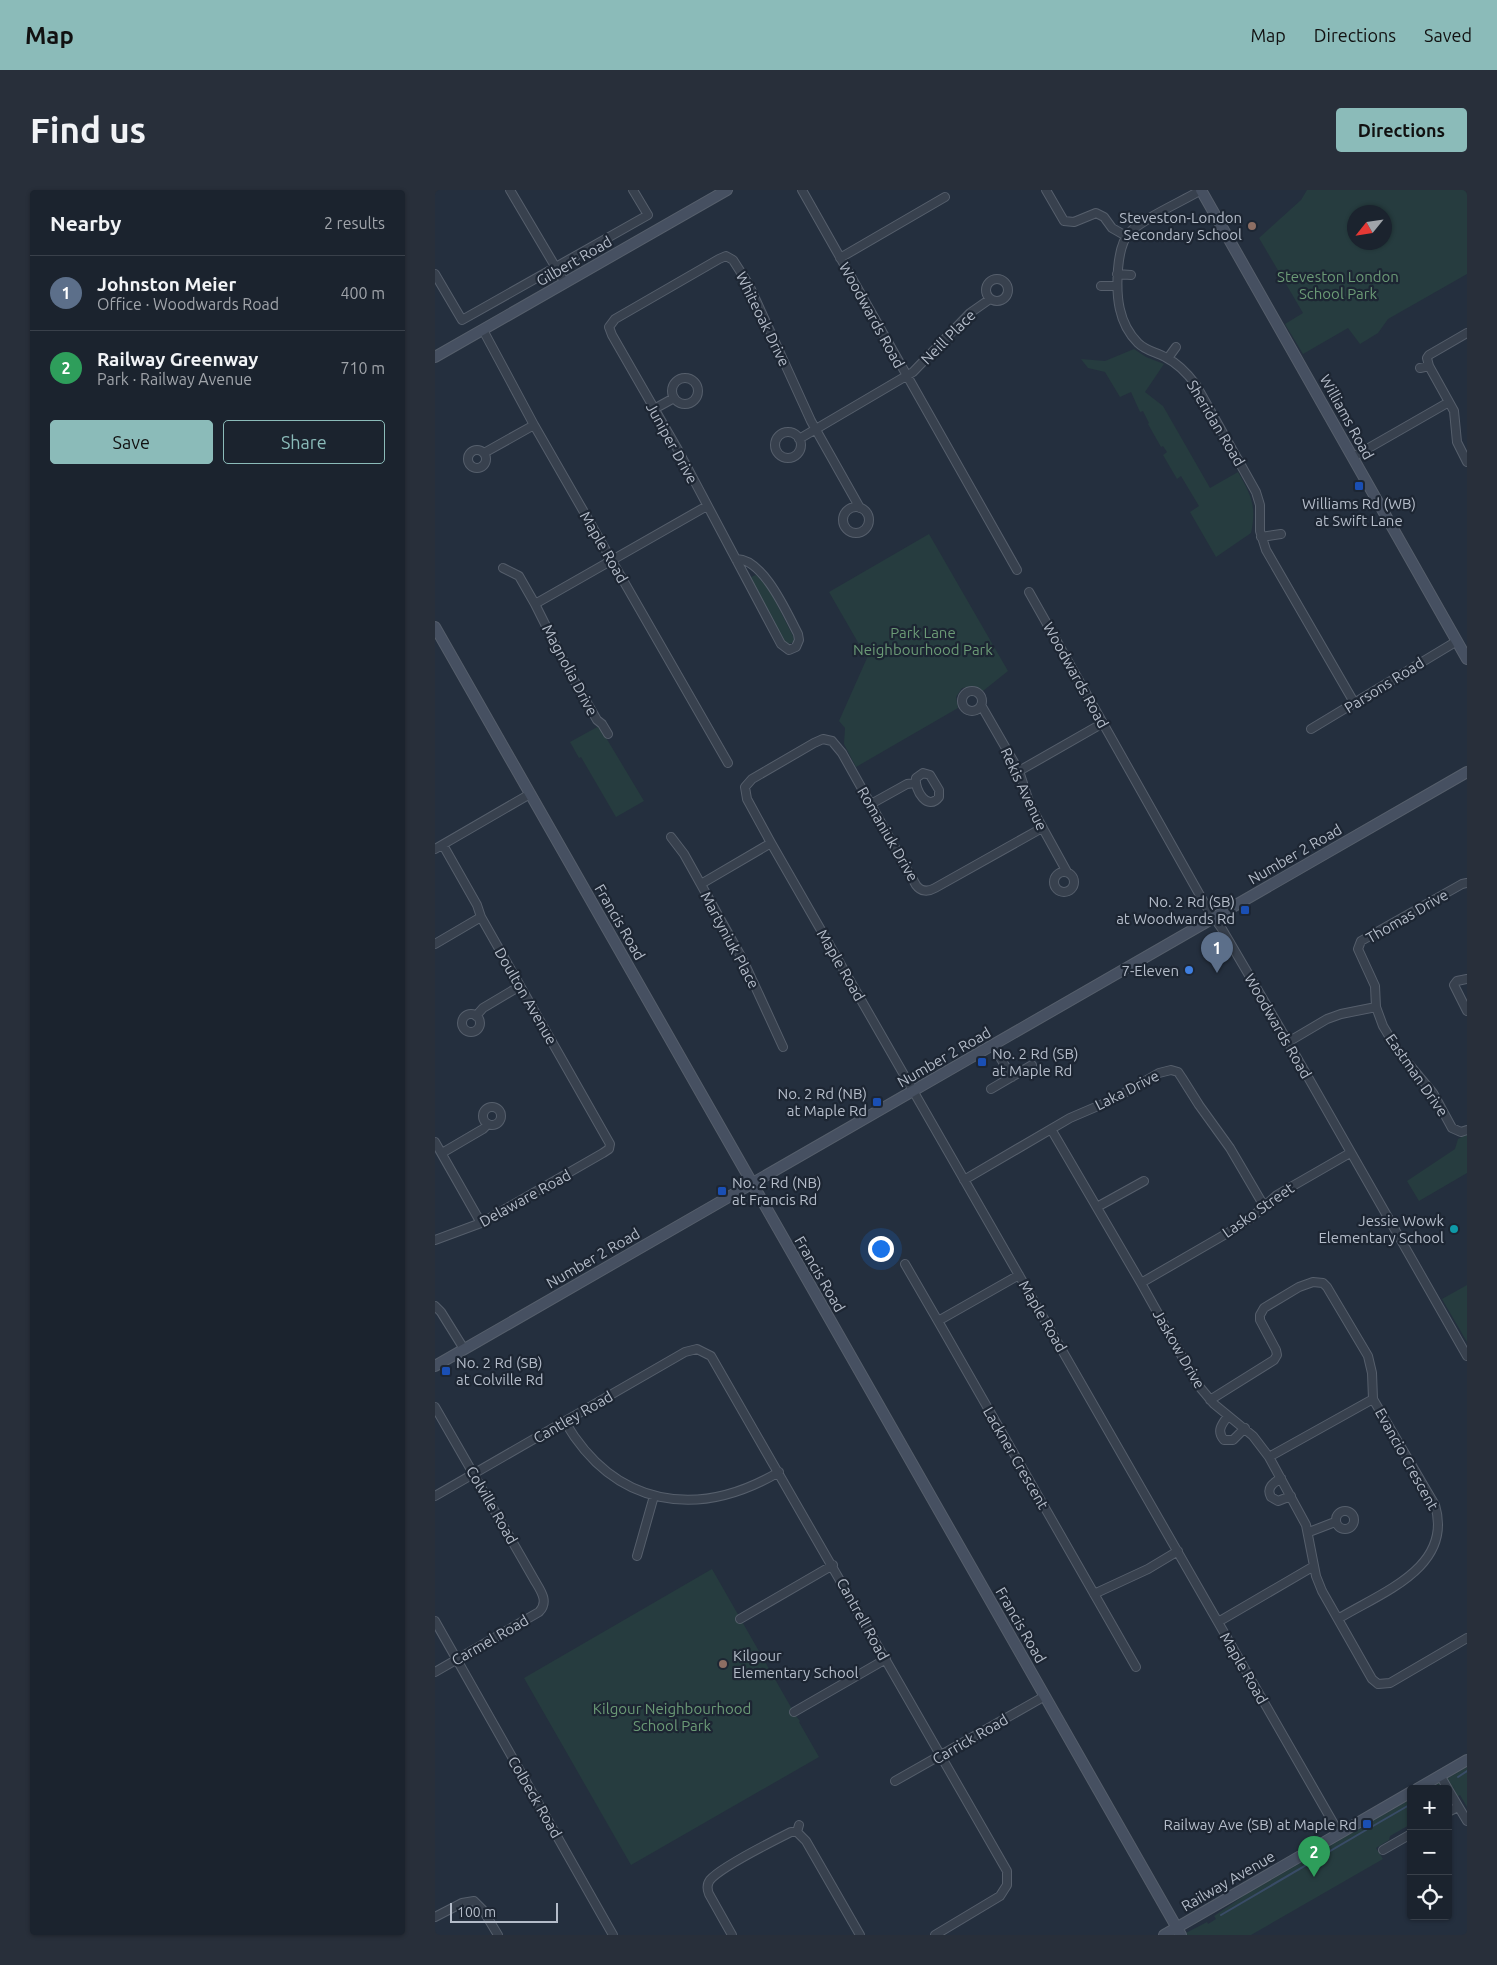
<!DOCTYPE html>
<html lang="en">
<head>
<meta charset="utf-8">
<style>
	:root { --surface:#1b232e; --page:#282f3a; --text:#f1f3f6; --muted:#a0a4aa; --line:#39404a; --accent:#8bbbb9 }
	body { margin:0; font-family:Ubuntu,sans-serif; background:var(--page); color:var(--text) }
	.controls { position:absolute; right:15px; bottom:15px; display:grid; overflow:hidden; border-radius:5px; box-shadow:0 1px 4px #0004 }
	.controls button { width:45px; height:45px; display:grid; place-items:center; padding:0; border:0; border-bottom:1px solid var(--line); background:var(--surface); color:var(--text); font:25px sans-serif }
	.compass { position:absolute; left:912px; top:15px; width:45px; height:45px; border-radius:50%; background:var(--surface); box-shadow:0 1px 4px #0004; rotate:240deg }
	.scale { position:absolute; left:15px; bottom:12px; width:108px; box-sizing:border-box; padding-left:5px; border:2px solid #b4bcc9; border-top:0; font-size:14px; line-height:18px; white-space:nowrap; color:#b4bcc9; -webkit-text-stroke:4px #1d2633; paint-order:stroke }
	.you { position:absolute; left:445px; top:1058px; width:18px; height:18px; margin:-12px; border:4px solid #fff; border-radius:50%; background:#1a73e8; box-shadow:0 0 0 8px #1a73e833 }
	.badge { display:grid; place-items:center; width:32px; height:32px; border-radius:50%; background:var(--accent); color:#fff; font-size:16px; font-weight:700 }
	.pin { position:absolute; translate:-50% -41px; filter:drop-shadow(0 1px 2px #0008) }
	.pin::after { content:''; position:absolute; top:26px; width:18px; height:15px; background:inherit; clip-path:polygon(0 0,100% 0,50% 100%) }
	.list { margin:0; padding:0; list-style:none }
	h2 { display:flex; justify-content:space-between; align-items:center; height:65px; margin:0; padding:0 20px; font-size:21px }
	h2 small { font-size:16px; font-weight:400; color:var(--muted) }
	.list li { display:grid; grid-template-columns:32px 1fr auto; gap:15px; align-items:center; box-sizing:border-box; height:75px; padding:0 20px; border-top:1px solid var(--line) }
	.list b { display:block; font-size:19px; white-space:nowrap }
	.list p { margin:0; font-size:16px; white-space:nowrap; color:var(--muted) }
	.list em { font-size:16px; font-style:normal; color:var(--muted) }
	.actions { display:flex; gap:10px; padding:15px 20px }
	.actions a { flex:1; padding:11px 0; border:1px solid var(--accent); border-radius:5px; text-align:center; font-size:18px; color:var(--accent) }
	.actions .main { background:var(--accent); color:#111 }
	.icon { flex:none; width:28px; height:28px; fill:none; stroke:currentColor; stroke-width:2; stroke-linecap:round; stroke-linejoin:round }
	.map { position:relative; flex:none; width:1032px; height:1745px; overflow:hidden; border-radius:5px }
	header { display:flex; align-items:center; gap:30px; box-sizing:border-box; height:70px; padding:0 25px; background:var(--accent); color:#111 }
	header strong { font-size:24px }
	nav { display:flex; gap:28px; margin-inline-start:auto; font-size:18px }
	.intro { display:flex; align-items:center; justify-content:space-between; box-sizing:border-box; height:120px; padding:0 30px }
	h1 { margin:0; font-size:35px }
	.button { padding:12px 22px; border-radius:5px; background:var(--accent); color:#111; font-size:18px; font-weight:700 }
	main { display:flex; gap:30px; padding:0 30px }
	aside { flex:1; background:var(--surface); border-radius:5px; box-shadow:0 1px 4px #0004 }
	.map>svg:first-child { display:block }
	.green { fill:#263c3f; fill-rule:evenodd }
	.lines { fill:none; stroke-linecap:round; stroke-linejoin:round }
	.stream { stroke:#394c67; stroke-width:2 }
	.street-casing { stroke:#565f6c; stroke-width:10 }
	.secondary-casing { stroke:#565f6c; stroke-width:12 }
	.street { stroke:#38414e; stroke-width:8 }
	.secondary { stroke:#465061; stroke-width:10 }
	.education-dot { fill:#8d6e63; stroke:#1d2633; stroke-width:2 }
	.transit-dot { fill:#1a4fb4; stroke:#1d2633; stroke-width:2 }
	.shop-dot { fill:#3f7fe0; stroke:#1d2633; stroke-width:2 }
	.culture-dot { fill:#0f9aa8; stroke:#1d2633; stroke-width:2 }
	.labels { text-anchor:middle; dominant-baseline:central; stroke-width:4.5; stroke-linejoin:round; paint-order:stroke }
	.poi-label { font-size:15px; fill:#b4bcc9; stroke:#1d2633; text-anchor:end }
	.street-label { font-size:15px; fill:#b4bcc9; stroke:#1d2633 }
	.park-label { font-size:15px; fill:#6b9a76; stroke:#1d2633 }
</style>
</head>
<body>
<header>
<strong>Map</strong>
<nav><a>Map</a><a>Directions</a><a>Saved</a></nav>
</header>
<div class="intro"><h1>Find us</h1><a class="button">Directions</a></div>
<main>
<aside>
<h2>Nearby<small>2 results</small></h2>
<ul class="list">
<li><span class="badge" style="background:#5c6f8a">1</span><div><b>Johnston Meier</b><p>Office · Woodwards Road</p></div><em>400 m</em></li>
<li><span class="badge" style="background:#2e9e5b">2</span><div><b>Railway Greenway</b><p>Park · Railway Avenue</p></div><em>710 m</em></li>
</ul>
<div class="actions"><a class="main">Save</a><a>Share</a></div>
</aside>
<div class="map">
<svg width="1032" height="1745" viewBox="0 0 1032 1745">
	<rect width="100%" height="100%" fill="#242f3e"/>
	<!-- green -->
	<path class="green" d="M872 0H1032V84L953 129 943 143 925 154 913 138 868 164 850 134 868 123 824 48 866 10ZM949 22V52H919V22Z
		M699 159 711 167 729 174 710 202 728 216 775 298 803 282C816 305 822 316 816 343L781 367 755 322 764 316 746 286 742 289 728 265 732 262 728 256 726 257 713 234 714 233 708 221 705 222 696 202 685 207 670 182 653 178 646 169 670 171Z
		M494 344 573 481 548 501 539 496 527 498 521 507 523 518 421 577 409 554 410 538 404 531 432 468 394 402Z
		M321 385 333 397 358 446 359 450 357 453 352 454 349 451 317 390 316 387Z
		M164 536 209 611 181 627 146 567 144 568 135 552Z
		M1032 944V983L984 1011 972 991 1020 959 1023 949Z
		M1032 1095V1152L1007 1109Z
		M277 1379 361 1526 365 1531 364 1532 384 1567 196 1675 89 1488Z
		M1032 1577V1617L1025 1605 1013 1612V1599H994Z
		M976 1609V1634L955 1646 954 1650 941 1658 948 1669 816 1745H747L772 1732 773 1734 781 1729 779 1726 810 1705Z"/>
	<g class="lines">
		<!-- stream -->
		<path class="stream" d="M1023 1587 1032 1581
			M938 1636 976 1614
			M786 1725 931 1640"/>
		<!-- street casing -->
		<g class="street-casing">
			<path id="street" d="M75 0 130 93
				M367 0 582 380
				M611 0 629 31 639 32 661 23 669 27 677 38 691 46
				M766 0C748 11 707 29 694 43 686 52 684 67 683 79 681 106 683 133 703 153 711 161 721 162 730 167 742 173 753 184 761 195L821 302 825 315V341L831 360 920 514
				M405 68 510 7
				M0 84 27 130 213 25 198 0
				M682 84 696 85
				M551 100a11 11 0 1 1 22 0a11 11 0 1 1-22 0Z
				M666 96H682
				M174 137 177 145 243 260 346 454 354 460 361 457 364 450 363 444C352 423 328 368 301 369
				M174 137 180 129 284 69 291 66 298 70 314 95 376 231 425 318
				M48 140 99 235 293 573
				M733 168 741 157
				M994 176 992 168 994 165 1032 143
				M985 178 994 176 1019 221 1022 252 1032 272
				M237 201a13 13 0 1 1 26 0a13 13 0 1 1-26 0Z
				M219 219 239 208
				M340 255a13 13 0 1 1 26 0a13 13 0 1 1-26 0Z
				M364 249 478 182 535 123 555 109
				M33 269a9 9 0 1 1 18 0a9 9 0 1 1-18 0Z
				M49 263 99 235
				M918 267 1014 212
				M408 330a13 13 0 1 1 26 0a13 13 0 1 1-26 0Z
				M826 347 846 344
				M68 378 84 386 100 414 132 478 162 530 167 534 173 544
				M594 402 771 716 787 739 849 845 1032 1166
				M100 414 272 316
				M527 511a10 10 0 1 1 20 0a10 10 0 1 1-20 0Z
				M546 515 584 581 595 615 632 682
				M876 539 1022 451
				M584 581 668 533
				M488 583 495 585 504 600V607C493 622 479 600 481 588Z
				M436 614 472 594 480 593
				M607 638 500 698C493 702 486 702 481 695L407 563 397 551 388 549 379 553 317 589 310 597 312 609 336 653 904 1643
				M236 647 249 664 308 770 348 857
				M0 659 95 604
				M619 692a10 10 0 1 1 20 0a10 10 0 1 1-20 0Z
				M1032 693 1027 694 926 751 923 759 940 796 941 817 948 836 963 861 998 903 1017 938 1026 942 1032 940
				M266 694 336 653
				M0 754 46 727
				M1032 789 1022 791 1019 795 1032 821
				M27 833a9 9 0 1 1 18 0a9 9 0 1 1-18 0Z
				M41 826 48 818 85 796
				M853 852 892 829 906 824 941 817
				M558 856 577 887
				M556 899 597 875
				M48 926a9 9 0 1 1 18 0a9 9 0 1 1-18 0Z
				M616 939 706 1093 763 1195 779 1214 818 1246 834 1267 871 1335 881 1386 887 1401 937 1489 943 1494
				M0 952 46 1033
				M7 963 48 939 53 934
				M529 990 635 928 677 910 724 883 736 880 743 882 747 888 764 915 795 958 829 1016
				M662 1017 709 991
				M0 1050 46 1033 168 963 174 959 175 954 46 727 42 715 8 655
				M470 1074 503 1131
				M584 1085 503 1131 701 1477
				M706 1093 796 1041 816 1028 842 1005 915 963
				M0 1116 6 1122 29 1159
				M775 1210 839 1170 842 1165 841 1160 825 1130V1125L829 1118 864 1097 878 1092 888 1093 892 1097 933 1166 937 1183 938 1209 1000 1315C1019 1378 945 1403 903 1429
				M0 1217 100 1391C106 1401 114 1412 104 1422L0 1482
				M793 1226C787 1234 781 1241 789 1250H798L810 1238
				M130 1232C180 1317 262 1330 344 1282
				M834 1267 938 1209
				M846 1288C838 1293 831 1298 836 1307L843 1311 856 1306
				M0 1306 250 1162 262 1159 276 1166 572 1681V1695L565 1706 500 1745
				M901 1330a9 9 0 1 1 18 0a9 9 0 1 1-18 0Z
				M874 1342 900 1332
				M202 1366 219 1306
				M659 1404 713 1379 743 1361
				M305 1429 398 1375
				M0 1431 178 1745
				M783 1432 879 1376
				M943 1494 955 1493 1032 1448
				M359 1522 451 1469
				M1005 1585 1013 1599
				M460 1591 610 1506
				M1013 1599 1032 1631
				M1013 1622 1023 1617
				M362 1642 371 1651 425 1745
				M948 1660 976 1644
				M0 1727 27 1713 39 1711 48 1720 63 1745
				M297 1745 274 1704C272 1699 272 1694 275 1690 285 1678 340 1650 356 1642H362L364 1635"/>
		</g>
		<!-- secondary casing -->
		<g class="secondary-casing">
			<path id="secondary" d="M766 0 1032 469
				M0 167 292 0
				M0 437 746 1745
				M0 1176 1032 582
				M982 1599 1032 1570
				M729 1745 976 1602"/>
		</g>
		<!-- street -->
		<use href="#street" class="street"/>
		<!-- secondary -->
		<use href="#secondary" class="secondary"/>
	</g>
	<!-- markers -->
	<g class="education-dot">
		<circle cx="817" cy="36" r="5"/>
		<circle cx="288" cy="1474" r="5"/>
	</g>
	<g class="transit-dot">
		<rect x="919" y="291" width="10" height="10" rx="2.5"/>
		<rect x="805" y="715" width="10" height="10" rx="2.5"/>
		<rect x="542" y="867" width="10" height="10" rx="2.5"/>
		<rect x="437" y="907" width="10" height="10" rx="2.5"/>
		<rect x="282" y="996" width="10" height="10" rx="2.5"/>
		<rect x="6" y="1176" width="10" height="10" rx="2.5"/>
		<rect x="927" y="1629" width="10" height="10" rx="2.5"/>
	</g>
	<circle class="shop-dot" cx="754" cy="780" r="5"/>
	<circle class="culture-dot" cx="1019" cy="1039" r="5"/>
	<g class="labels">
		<!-- poi labels -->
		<g class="poi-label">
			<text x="807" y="27">Steveston-London<tspan x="807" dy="17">Secondary School</tspan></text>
			<text x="924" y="313" text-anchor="middle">Williams Rd (WB)<tspan x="924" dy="17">at Swift Lane</tspan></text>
			<text x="800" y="711">No. 2 Rd (SB)<tspan x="800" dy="17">at Woodwards Rd</tspan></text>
			<text x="744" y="780">7-Eleven</text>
			<text x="557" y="863" text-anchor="start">No. 2 Rd (SB)<tspan x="557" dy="17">at Maple Rd</tspan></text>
			<text x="432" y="903">No. 2 Rd (NB)<tspan x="432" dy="17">at Maple Rd</tspan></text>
			<text x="297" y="992" text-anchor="start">No. 2 Rd (NB)<tspan x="297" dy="17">at Francis Rd</tspan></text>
			<text x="1009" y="1030">Jessie Wowk<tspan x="1009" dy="17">Elementary School</tspan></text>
			<text x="21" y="1172" text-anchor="start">No. 2 Rd (SB)<tspan x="21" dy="17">at Colville Rd</tspan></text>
			<text x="298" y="1465" text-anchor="start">Kilgour<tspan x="298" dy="17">Elementary School</tspan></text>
			<text x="922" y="1634">Railway Ave (SB) at Maple Rd</text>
		</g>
		<!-- street labels -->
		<g class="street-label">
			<text transform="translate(139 71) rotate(-30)">Gilbert Road</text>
			<text transform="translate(437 125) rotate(61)">Woodwards Road</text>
			<text transform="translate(328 129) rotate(64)">Whiteoak Drive</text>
			<text transform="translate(513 147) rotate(-45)">Neill Place</text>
			<text transform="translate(912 227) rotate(61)">Williams Road</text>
			<text transform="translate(781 233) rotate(59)">Sheridan Road</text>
			<text transform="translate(237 253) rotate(61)">Juniper Drive</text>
			<text transform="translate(169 357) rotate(60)">Maple Road</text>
			<text transform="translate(135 480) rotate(62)">Magnolia Drive</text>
			<text transform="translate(641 485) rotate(61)">Woodwards Road</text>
			<text transform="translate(949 495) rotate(-32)">Parsons Road</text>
			<text transform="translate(589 599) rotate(65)">Rekis Avenue</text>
			<text transform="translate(453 644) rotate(60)">Romaniuk Drive</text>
			<text transform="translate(860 664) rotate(-30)">Number 2 Road</text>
			<text transform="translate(972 726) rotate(-30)">Thomas Drive</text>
			<text transform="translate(185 732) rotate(60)">Francis Road</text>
			<text transform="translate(295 750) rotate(62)">Martyniuk Place</text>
			<text transform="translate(406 775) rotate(60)">Maple Road</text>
			<text transform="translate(91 806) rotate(60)">Doulton Avenue</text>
			<text transform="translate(843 836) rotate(60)">Woodwards Road</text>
			<text transform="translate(509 867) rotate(-30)">Number 2 Road</text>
			<text transform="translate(982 885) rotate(55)">Eastman Drive</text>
			<text transform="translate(692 900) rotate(-27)">Laka Drive</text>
			<text transform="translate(90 1008) rotate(-29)">Delaware Road</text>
			<text transform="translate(823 1020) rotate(-35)">Lasko Street</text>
			<text transform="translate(158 1068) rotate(-30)">Number 2 Road</text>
			<text transform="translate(385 1084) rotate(60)">Francis Road</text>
			<text transform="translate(608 1126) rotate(60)">Maple Road</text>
			<text transform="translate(744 1159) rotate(60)">Jaskow Drive</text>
			<text transform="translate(138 1227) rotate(-30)">Cantley Road</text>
			<text transform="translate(581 1268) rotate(60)">Lackner Crescent</text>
			<text transform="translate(972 1269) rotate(61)">Evancio Crescent</text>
			<text transform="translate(57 1315) rotate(60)">Colville Road</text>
			<text transform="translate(428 1429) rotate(61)">Cantrell Road</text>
			<text transform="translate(586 1435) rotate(60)">Francis Road</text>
			<text transform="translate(55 1450) rotate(-30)">Carmel Road</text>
			<text transform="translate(809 1478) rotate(60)">Maple Road</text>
			<text transform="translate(535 1549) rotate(-30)">Carrick Road</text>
			<text transform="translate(100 1607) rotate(60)">Colbeck Road</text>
			<text transform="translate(793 1691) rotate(-30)">Railway Avenue</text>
		</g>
		<!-- park labels -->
		<g class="park-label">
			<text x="903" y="86">Steveston London<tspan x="903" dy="17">School Park</tspan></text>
			<text x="488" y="442">Park Lane<tspan x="488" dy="17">Neighbourhood Park</tspan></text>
			<text x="237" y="1518">Kilgour Neighbourhood<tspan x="237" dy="17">School Park</tspan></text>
		</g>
	</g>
</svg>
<div class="controls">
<button>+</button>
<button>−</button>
<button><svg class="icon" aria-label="locate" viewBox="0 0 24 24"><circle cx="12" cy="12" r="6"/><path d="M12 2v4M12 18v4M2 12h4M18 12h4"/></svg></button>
</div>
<svg class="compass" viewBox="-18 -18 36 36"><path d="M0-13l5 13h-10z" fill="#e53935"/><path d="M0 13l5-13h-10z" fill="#a0a4aa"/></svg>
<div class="scale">100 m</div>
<div class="you"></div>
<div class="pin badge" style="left:782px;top:783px;background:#5c6f8a">1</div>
<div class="pin badge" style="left:879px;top:1687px;background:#2e9e5b">2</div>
</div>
</main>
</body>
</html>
